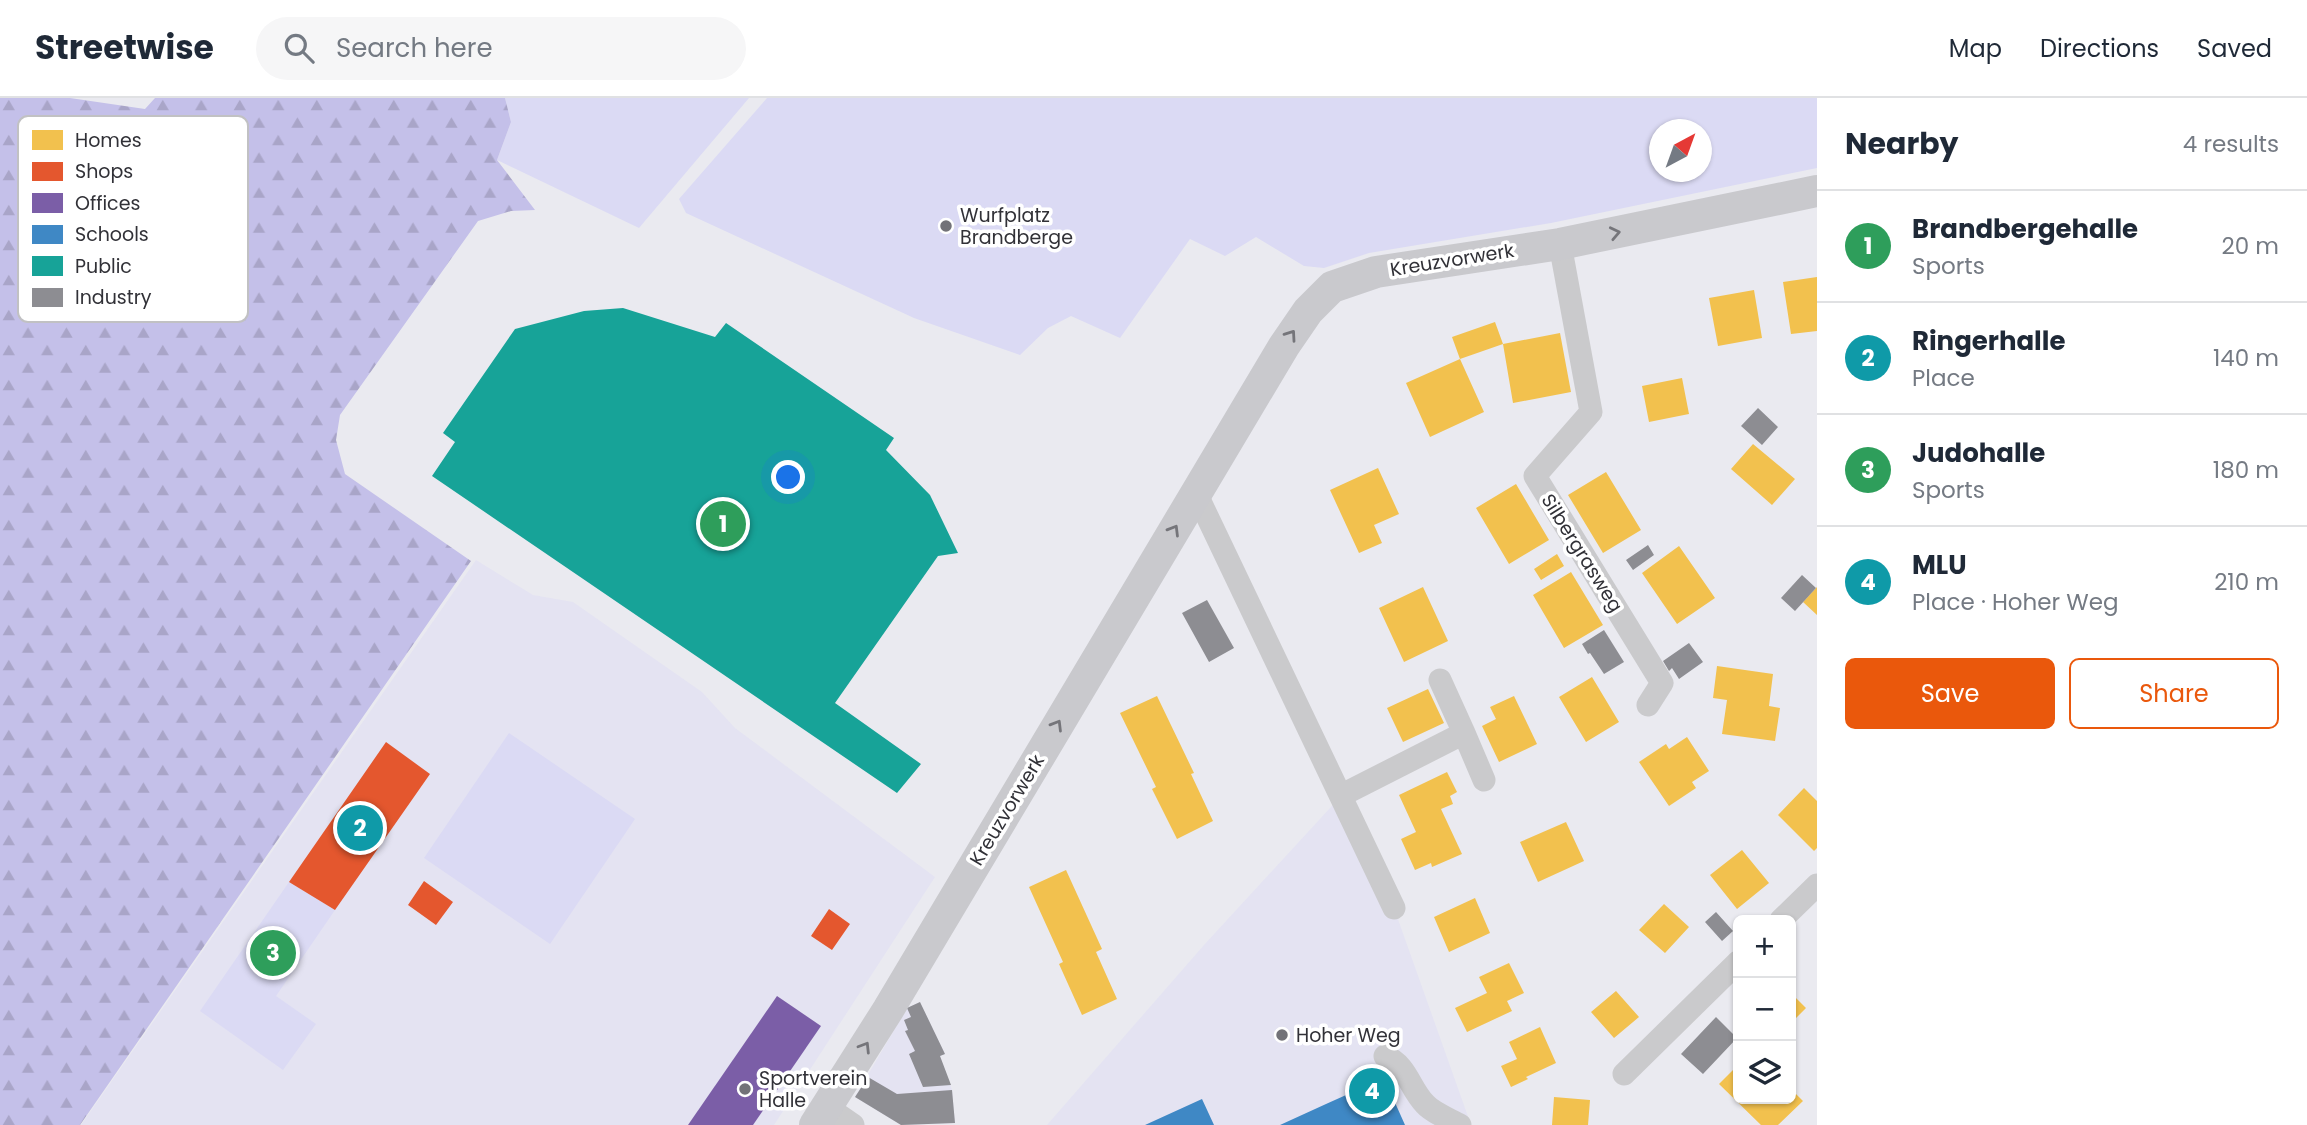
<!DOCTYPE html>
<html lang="en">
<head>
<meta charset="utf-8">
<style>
	:root { --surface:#fff; --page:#f6f6f7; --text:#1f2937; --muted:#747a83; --line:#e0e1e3; --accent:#ea580c }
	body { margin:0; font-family:Poppins,sans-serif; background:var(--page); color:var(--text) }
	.controls { position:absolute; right:21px; bottom:21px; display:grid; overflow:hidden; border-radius:10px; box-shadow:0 2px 5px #0004 }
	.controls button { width:63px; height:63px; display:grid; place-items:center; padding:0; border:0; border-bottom:2px solid var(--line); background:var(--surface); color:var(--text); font:35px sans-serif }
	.compass { position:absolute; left:1649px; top:21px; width:63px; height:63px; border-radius:50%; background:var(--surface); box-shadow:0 2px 5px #0004; rotate:41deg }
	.you { position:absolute; left:789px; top:380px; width:24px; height:24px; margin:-18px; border:5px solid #fff; border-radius:50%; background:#1a73e8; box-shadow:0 0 0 10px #1a73e833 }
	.badge { display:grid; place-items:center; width:46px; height:46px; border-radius:50%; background:var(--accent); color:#fff; font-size:23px; font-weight:700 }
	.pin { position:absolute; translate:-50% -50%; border:4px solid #fff; box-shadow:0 2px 7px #0006 }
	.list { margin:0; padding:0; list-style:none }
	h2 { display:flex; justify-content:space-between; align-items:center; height:91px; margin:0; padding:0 28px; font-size:30px }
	h2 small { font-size:23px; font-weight:400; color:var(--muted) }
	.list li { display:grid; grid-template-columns:46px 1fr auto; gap:21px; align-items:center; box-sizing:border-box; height:112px; padding:0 28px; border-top:2px solid var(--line) }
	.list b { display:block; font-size:26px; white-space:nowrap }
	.list p { margin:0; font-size:23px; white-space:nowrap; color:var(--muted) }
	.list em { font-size:23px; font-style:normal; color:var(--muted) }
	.actions { display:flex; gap:14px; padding:21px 28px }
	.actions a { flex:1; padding:16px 0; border:2px solid var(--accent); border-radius:10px; text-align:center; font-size:24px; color:var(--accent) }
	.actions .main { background:var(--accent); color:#fff }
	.icon { flex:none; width:38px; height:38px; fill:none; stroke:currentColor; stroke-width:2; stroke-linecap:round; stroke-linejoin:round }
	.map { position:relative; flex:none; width:1817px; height:1027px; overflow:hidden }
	header { display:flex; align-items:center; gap:42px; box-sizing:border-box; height:98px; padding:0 35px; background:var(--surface); border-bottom:2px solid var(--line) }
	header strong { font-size:33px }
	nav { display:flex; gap:38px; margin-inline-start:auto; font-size:24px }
	.search { width:490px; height:63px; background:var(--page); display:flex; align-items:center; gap:18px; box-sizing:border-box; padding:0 24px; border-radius:38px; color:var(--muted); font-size:26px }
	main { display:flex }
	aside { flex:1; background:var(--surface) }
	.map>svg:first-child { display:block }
	.built { fill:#e4e3f2 }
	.grass { fill:#dbdaf4; fill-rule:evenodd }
	.forest { fill:url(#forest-firs) }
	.homes { fill:#f2c14e }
	.shops { fill:#e4572e }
	.offices { fill:#7b5ea7 }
	.schools { fill:#3f88c5 }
	.public { fill:#17a398 }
	.industry { fill:#8d8d92 }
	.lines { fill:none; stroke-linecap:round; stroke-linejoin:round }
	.street { stroke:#cacacc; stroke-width:23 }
	.secondary { stroke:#c9c9cd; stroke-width:32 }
	.oneway { stroke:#75757a }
	.poi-dot { fill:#727278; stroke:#fff; stroke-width:2.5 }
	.labels { text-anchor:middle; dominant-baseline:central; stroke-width:7; stroke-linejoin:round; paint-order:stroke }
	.poi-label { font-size:19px; fill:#313137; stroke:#fff; text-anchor:start }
	.street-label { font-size:19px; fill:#313137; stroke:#fff }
	.key { fill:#fff; stroke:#c1c1c3; stroke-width:2 }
	.key-label { font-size:19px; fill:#313137 }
</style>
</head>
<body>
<header>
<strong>Streetwise</strong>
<div class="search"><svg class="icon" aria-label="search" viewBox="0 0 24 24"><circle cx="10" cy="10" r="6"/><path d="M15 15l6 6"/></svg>Search here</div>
<nav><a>Map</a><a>Directions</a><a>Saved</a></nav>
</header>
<main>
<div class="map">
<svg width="1817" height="1027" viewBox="0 0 1817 1027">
	<defs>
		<pattern id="forest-firs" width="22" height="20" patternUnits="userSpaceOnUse" patternTransform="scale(1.75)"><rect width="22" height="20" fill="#c4c0e9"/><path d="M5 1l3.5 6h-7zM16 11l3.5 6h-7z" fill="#a9a5c8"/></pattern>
	</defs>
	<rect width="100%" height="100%" fill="#eaeaf0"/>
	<!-- built -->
	<path class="built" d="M476 462 533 497 573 504 702 594 735 630 935 779 774 1027H81Z
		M1342 697 1394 810 1471 1027H1047L1204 847Z
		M920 904 945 956 940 958 952 992 955 1025 901 1027 855 999 907 910Z"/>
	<!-- grass -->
	<path class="grass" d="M505 0H749L639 130 497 62 511 24Z
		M767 0H1817V70L1551 125 1369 155 1324 170 1304 168 1256 139 1225 158 1190 141 1120 240 1071 218 1048 230 1020 257 914 220 686 115 679 101ZM1660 32H1702V74H1660Z
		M509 635 635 721 550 846 424 760Z
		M289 784 335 812 276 898 316 926 283 972 200 913Z"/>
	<!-- forest -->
	<path class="forest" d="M0 0H70L145 11 155 0H505L511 24 497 62 535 112 511 113 478 123 340 317 336 342 345 376 471 463 80 1027H0Z"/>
	<!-- homes -->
	<path class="homes" d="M1817 179V233L1791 236 1783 184Z
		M1754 192 1762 240 1718 248 1709 200Z
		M1495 224 1503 246 1560 235 1571 294 1513 305 1503 246 1460 261 1484 314 1430 339 1406 285 1460 261 1452 239Z
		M1682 280 1689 316 1649 324 1642 288Z
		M1753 346 1795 381 1772 407 1731 371Z
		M1378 370 1399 416 1374 427 1382 445 1359 455 1330 392Z
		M1606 374 1641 432 1603 455 1568 397Z
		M1516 386 1549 442 1509 466 1476 410Z
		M1679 448 1715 500 1677 526 1642 475Z
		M1557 456 1564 468 1541 482 1534 471Z
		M1571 474 1603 527 1564 550 1533 497Z
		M1423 489 1448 543 1404 564 1379 510Z
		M1817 489V517L1803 504Z
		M1717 568 1773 576 1769 608 1780 610 1775 643 1722 636 1727 602 1713 600Z
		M1592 579 1619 624 1586 644 1559 599Z
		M1428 591 1444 625 1403 644 1387 610Z
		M1157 598 1194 675 1191 676 1213 723 1177 741 1152 691 1156 689 1120 615Z
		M1514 598 1537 646 1499 664 1482 628 1496 621 1490 609Z
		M1687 639 1709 673 1692 684 1696 690 1669 708 1639 664 1666 646 1669 651Z
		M1447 674 1457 694 1450 698 1453 706 1441 711 1462 756 1432 769 1431 765 1415 772 1401 741 1416 734 1399 697Z
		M1804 690 1817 703V750L1814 753 1778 717Z
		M1566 724 1584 763 1538 784 1520 744Z
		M1742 752 1769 785 1737 811 1710 777Z
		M1066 772 1102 851 1096 854 1117 901 1082 917 1059 866 1063 864 1029 789Z
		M1475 800 1490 835 1449 854 1434 819Z
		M1664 806 1689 829 1665 855 1639 832Z
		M1509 865 1524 895 1507 903 1512 913 1467 934 1455 910 1487 895 1479 879Z
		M1616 893 1639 919 1614 940 1591 914Z
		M1791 895 1806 910 1791 925Z
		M1540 929 1556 965 1526 979 1528 981 1511 989 1501 968 1517 961 1509 944Z
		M1738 967V1001H1791V991L1803 1003 1778 1027H1761L1719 986Z
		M1554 999 1590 1002 1588 1027H1552Z"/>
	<!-- shops -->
	<path class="shops" d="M386 644 430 676 335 812 289 784Z
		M424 783 453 804 436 827 408 807Z
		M829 811 850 826 832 852 811 838Z"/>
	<!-- offices -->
	<path class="offices" d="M777 898 821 928 753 1027H688Z"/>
	<!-- schools -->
	<path class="schools" d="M1384 980 1405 1027H1280L1326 1006Z
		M1202 1001 1214 1027H1145Z"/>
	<!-- public -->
	<path class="public" d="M623 210 715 239 726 225 894 340 886 352 930 397 958 455 938 458 835 605 921 666 897 695 432 378 455 344 443 335 515 231 584 213Z"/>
	<!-- industry -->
	<path class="industry" d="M1758 310 1778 329 1762 347 1741 328Z
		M1648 447 1654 457 1633 472 1626 462Z
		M1802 477 1816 490 1795 513 1781 500Z
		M1207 502 1234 550 1209 564 1182 515Z
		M1604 532 1624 564 1604 576 1590 555 1588 556 1582 546Z
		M1689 545 1703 564 1679 581 1672 570 1669 573 1663 563Z
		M1716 814 1733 833 1722 843 1705 824Z
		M920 904 945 956 940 958 951 987 923 989 909 956 915 953 905 933 908 932 904 922 911 919 907 910Z
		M1716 919 1737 940 1703 976 1681 956Z
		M868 979 897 996 952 992 955 1025 901 1027 855 999Z"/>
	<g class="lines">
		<!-- street -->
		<path class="street" d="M1560 146 1591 314 1535 378 1662 585 1648 607
			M1196 395 1394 810
			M1440 582 1464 635
			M1342 697 1464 635 1484 682
			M1781 822 1817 787
			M1385 958C1407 967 1410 991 1425 1006 1433 1015 1449 1021 1460 1027
			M1624 976 1738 864
			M827 1009 853 1027"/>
		<!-- secondary -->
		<path class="secondary" d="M815 1027 888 912 1284 248 1308 213 1332 189 1376 174 1560 146 1817 93"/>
	</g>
	<!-- one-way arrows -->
	<defs><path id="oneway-chevron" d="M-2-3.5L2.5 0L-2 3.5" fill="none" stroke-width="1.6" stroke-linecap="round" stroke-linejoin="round" transform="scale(1.75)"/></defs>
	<g class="oneway">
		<use href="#oneway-chevron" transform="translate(1615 135) rotate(-12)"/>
		<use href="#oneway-chevron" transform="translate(1291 237) rotate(-55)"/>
		<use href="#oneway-chevron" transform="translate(1174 432) rotate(-59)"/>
		<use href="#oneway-chevron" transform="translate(1057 627) rotate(-59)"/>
		<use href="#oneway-chevron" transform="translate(865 949) rotate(-58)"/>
	</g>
	<!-- markers -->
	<g class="poi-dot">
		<circle cx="946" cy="128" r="7"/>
		<circle cx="1282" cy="937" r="7"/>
		<circle cx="745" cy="991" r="7"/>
	</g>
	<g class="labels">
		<!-- poi labels -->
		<g class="poi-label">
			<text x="960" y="117">Wurfplatz<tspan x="960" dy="22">Brandberge</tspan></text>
			<text x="1296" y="937">Hoher Weg</text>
			<text x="759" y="980">Sportverein<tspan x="759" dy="22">Halle</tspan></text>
		</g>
		<!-- street labels -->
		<g class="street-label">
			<text transform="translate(1452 162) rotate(-9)">Kreuzvorwerk</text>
			<text transform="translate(1582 455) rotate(58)">Silbergrasweg</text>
			<text transform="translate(1007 712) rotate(-59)">Kreuzvorwerk</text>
		</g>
	</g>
	<!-- legend -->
	<rect x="18" y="18" width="230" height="206" rx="10" class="key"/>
	<rect x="32" y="32" width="31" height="20" fill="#f2c14e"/>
	<rect x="32" y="64" width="31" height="19" fill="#e4572e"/>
	<rect x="32" y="95" width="31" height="20" fill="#7b5ea7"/>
	<rect x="32" y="127" width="31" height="19" fill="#3f88c5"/>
	<rect x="32" y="158" width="31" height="20" fill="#17a398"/>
	<rect x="32" y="190" width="31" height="19" fill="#8d8d92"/>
	<g class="key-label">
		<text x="75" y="49">Homes</text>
		<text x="75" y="80">Shops</text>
		<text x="75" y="112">Offices</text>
		<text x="75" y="143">Schools</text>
		<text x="75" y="175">Public</text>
		<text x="75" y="206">Industry</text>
	</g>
</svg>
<div class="controls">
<button>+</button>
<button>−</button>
<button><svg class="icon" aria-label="layers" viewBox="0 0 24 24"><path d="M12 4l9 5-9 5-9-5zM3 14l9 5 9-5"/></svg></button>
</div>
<svg class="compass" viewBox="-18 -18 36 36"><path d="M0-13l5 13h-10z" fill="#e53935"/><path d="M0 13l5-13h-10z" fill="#747a83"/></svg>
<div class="you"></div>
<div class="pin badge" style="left:723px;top:426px;background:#2e9e5b">1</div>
<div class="pin badge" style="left:360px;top:730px;background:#0f9aa8">2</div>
<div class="pin badge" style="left:273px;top:855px;background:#2e9e5b">3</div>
<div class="pin badge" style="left:1372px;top:993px;background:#0f9aa8">4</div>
</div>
<aside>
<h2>Nearby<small>4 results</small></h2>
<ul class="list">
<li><span class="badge" style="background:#2e9e5b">1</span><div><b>Brandbergehalle</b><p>Sports</p></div><em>20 m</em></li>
<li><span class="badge" style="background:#0f9aa8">2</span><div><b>Ringerhalle</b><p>Place</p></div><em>140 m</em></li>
<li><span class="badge" style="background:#2e9e5b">3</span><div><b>Judohalle</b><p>Sports</p></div><em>180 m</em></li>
<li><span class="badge" style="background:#0f9aa8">4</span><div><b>MLU</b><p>Place · Hoher Weg</p></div><em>210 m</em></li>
</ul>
<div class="actions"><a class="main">Save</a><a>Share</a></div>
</aside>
</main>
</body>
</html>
